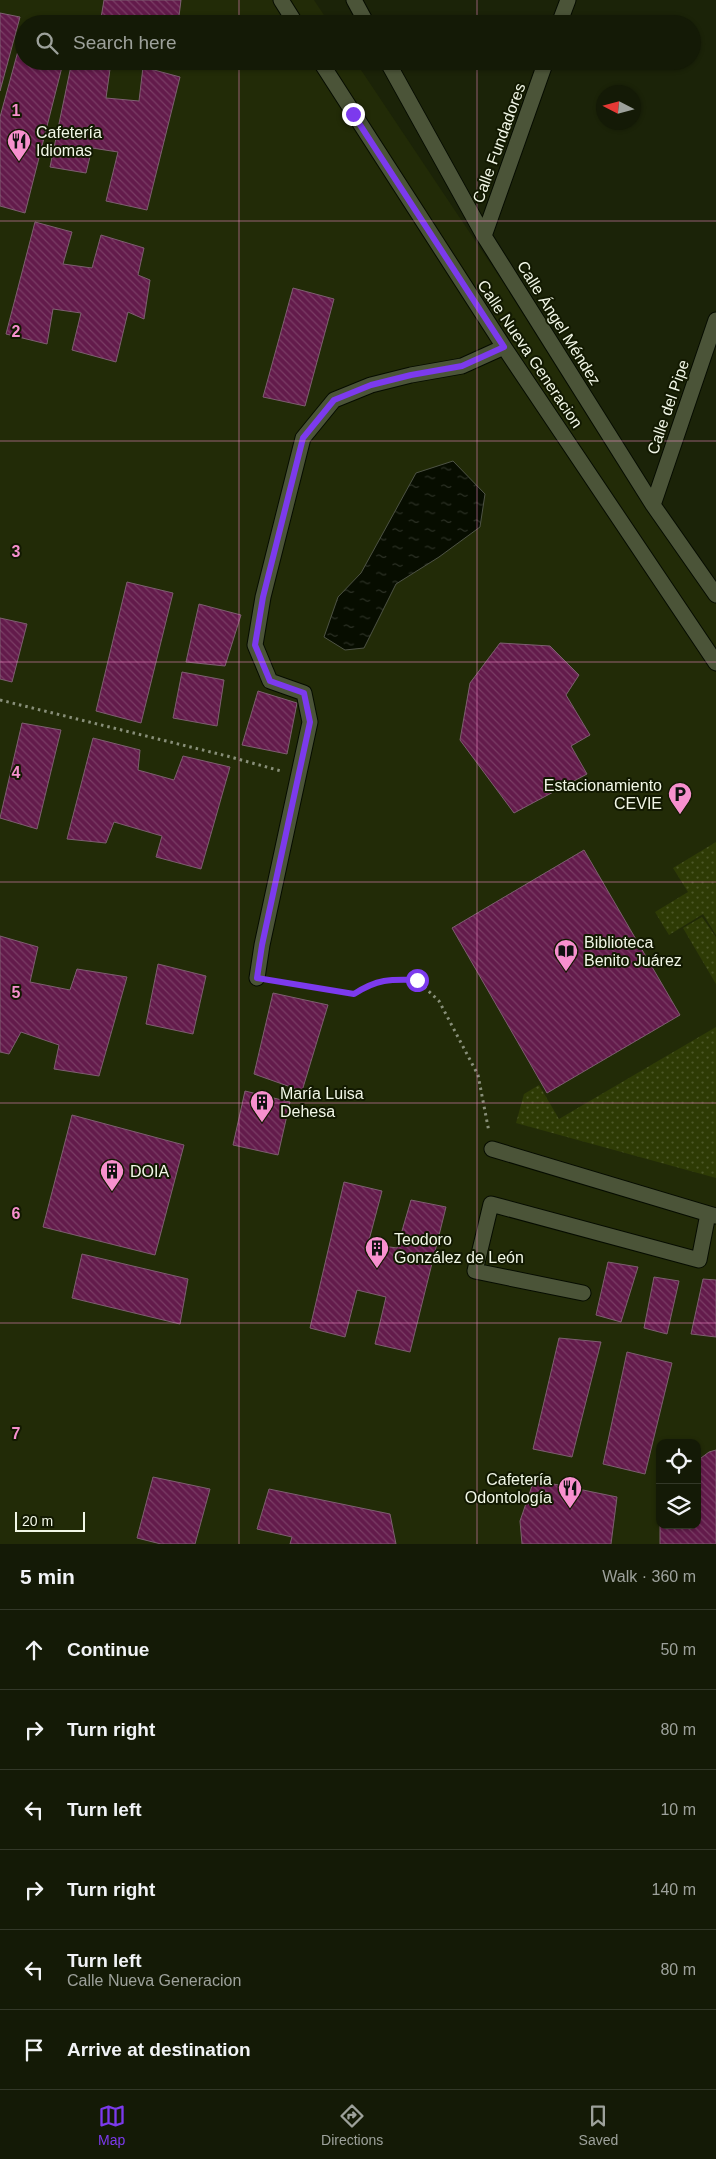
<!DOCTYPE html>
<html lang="en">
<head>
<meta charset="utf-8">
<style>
	:root { --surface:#141a06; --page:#1d2310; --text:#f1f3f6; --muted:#9da19b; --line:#333828; --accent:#7c3aed }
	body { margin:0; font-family:Arial,sans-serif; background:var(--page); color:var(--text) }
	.controls { position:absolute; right:15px; bottom:15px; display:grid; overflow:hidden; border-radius:10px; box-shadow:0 1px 4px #0004 }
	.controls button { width:45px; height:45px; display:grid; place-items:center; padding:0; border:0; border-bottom:1px solid var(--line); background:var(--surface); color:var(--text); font:25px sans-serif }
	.compass { position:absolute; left:596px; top:85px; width:45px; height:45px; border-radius:50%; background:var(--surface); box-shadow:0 1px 4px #0004; rotate:276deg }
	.scale { position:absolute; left:15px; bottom:12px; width:70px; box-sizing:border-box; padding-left:5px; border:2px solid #f2f7e7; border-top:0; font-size:14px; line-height:18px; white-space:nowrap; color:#f2f7e7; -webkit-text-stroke:4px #121901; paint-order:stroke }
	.stop { position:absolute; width:15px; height:15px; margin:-11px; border:4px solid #7c3aed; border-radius:50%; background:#fff }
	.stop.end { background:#7c3aed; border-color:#fff; box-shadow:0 1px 5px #0008 }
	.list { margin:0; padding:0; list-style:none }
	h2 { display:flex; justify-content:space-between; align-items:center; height:65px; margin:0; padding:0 20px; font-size:21px }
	h2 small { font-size:16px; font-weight:400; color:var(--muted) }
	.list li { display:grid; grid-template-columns:32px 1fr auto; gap:15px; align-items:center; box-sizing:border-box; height:80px; padding:0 20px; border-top:1px solid var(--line) }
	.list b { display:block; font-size:19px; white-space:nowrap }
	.list p { margin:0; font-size:16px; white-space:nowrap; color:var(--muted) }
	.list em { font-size:16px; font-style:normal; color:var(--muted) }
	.icon { flex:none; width:28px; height:28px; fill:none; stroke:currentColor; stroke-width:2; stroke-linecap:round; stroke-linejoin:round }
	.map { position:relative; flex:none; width:716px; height:1544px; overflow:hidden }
	.search { position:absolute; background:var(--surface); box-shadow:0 1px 4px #0004; left:15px; right:15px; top:15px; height:55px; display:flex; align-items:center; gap:12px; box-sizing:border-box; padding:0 18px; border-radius:28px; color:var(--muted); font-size:19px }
	.sheet { height:545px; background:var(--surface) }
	nav { display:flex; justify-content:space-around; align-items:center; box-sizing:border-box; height:70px; border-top:1px solid var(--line); background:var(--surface); font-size:14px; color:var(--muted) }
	nav a { display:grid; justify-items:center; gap:2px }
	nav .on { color:var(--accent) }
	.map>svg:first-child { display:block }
	.built { fill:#222b07; fill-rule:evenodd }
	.grass { fill:url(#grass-dots) }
	.water { fill:url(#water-ripples); stroke:#4e5345 }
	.building { fill:url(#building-back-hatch); stroke:#7d5f70 }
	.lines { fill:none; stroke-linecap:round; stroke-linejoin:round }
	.minor-casing { stroke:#060c00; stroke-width:17 }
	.path { stroke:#888f79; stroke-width:3; stroke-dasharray:2.5 4; stroke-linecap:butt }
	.minor { stroke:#4b5438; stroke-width:15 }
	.route { stroke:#7c3aed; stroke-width:6 }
	.grid { fill:none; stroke:#f790ce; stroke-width:1; stroke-opacity:0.55 }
	.labels { text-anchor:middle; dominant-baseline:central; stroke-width:4; stroke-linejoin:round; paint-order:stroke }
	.poi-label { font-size:16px; fill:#f2f7e7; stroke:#121901; text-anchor:start }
	.street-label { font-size:16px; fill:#f2f7e7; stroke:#121901 }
	.grid-label { font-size:16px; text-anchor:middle; font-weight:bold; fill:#f790ce; stroke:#121901; stroke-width:4; stroke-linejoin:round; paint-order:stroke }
</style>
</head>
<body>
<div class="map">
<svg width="716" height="1544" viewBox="0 0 716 1544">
	<defs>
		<pattern id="grass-dots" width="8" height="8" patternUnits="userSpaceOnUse" patternTransform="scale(1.25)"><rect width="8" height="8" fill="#2e3b05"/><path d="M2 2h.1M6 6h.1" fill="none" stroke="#4d5829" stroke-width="1.8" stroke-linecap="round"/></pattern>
		<pattern id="water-ripples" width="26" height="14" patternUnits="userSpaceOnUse" patternTransform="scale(1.25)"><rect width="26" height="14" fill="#070d00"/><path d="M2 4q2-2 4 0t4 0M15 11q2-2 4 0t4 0" fill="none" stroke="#2c3125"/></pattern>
		<pattern id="building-back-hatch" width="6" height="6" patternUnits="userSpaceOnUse" patternTransform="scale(1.25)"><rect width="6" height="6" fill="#631b4b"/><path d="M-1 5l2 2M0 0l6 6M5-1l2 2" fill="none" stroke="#7a3d65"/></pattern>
	</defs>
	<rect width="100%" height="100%" fill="#1b2308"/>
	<!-- built -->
	<path class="built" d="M0 0H314L330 24H24V61H355L716 601V1544H0ZM660 1443H697V1525H660Z"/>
	<!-- grass -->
	<path class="grass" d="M716 842V935L703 914 669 935 655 912 688 892 673 868Z
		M702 917 716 937V984L683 928Z
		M716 1027V1178L516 1123 524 1094 539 1085 559 1119Z"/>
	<!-- water -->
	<path class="water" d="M453 461 485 494 480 527 439 557 396 584 364 648 345 650 324 637 338 597 361 573 416 473Z"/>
	<!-- building -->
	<path class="building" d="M104 0H181L178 24H100Z
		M0 13 20 17 0 91Z
		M18 51 24 52V61H56L63 63 25 213 0 206V117Z
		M72 61 110 69 106 98 139 101 143 67 180 77 147 210 106 201 118 152 92 148 86 173 50 167Z
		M35 222 72 232 63 264 92 268 101 235 144 248 138 275 150 280 144 319 128 312 116 362 72 350 81 313 53 309 47 344 6 334Z
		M293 288 334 299 305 406 263 397Z
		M127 582 173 593 141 723 96 711Z
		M199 604 241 615 225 666 186 662Z
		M0 618 27 624 12 682 0 679Z
		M500 643 550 646 579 675 566 695 590 735 571 746 587 774 514 813 460 740 470 683Z
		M182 672 224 680 217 726 173 718Z
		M258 691 297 703 287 754 242 745Z
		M22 723 61 730 37 829 0 818Z
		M93 738 140 750 138 770 174 780 183 756 230 767 201 869 156 857 162 836 114 822 106 843 67 839Z
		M584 850 680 1015 547 1093 452 928Z
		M0 936 38 947 30 982 70 990 77 969 127 977 99 1076 54 1069 59 1045 21 1032 9 1054 0 1052Z
		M158 964 206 976 193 1034 146 1024Z
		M273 993 328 1005 302 1091 254 1074Z
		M245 1091 290 1102 278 1155 233 1145Z
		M72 1115 184 1145 155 1255 43 1227Z
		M344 1182 382 1191 368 1244 397 1248 411 1200 446 1207 410 1352 375 1344 386 1297 357 1290 345 1337 310 1328Z
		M82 1254 188 1279 180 1324 72 1298Z
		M608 1262 638 1267 621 1322 596 1315Z
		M654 1277 679 1281 667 1334 644 1328Z
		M703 1279 716 1280V1337L691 1334Z
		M559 1338 601 1342 572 1457 533 1449Z
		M627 1352 672 1363 645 1474 603 1464Z
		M716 1450V1544H660V1525H697V1461L709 1452Z
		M153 1477 210 1489 195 1544H161L137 1538Z
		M534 1480 617 1497 611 1544H522L520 1521Z
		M269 1489 390 1514 396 1544H290L292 1537 257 1529Z"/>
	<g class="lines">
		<!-- minor casing -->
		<g class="minor-casing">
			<path id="minor" d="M281 0 296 24
				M354 0 367 24
				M559 24 568 0
				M320 61 504 347 716 663
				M387 61 484 236 653 505 716 595
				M484 236 546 61
				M653 505 716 320
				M257 978 262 945 310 722 304 693 270 681 255 645 263 597 303 438 334 400 371 385 411 375 462 366 504 347
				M492 1149 716 1216
				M583 1293 475 1271 491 1204 699 1260 708 1214"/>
		</g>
		<!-- path -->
		<path class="path" d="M0 700 227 756 281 771
			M275 981 355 994C377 979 390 979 417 980L439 1001 478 1075 489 1132"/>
		<!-- minor -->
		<use href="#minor" class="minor"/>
	</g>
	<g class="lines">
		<!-- route -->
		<path class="route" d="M353 114 504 347 462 366 411 375 371 385 334 400 303 438 263 597 255 645 270 681 304 693 310 722 262 945 257 978 354 994C377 979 390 979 417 980"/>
	</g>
	<!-- grid -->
	<path class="grid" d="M239 0V24M477 0V24M239 61V1544M477 61V1544M0 221H716M0 441H716M0 662H716M0 882H716M0 1103H716M0 1323H716"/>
	<!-- icons -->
	<defs>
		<g id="restaurant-pin" transform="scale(1.25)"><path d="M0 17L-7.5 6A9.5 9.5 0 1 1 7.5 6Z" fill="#f790ce" stroke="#121901"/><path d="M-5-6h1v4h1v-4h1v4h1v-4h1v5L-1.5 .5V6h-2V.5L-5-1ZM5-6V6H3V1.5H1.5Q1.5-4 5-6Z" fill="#111"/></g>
		<g id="parking-pin" transform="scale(1.25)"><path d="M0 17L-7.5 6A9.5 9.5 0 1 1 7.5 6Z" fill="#f790ce" stroke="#121901"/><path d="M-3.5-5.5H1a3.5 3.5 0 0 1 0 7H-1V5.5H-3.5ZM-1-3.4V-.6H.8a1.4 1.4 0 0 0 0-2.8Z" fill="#111"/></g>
		<g id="library-pin" transform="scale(1.25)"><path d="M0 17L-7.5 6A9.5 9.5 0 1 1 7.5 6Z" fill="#f790ce" stroke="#121901"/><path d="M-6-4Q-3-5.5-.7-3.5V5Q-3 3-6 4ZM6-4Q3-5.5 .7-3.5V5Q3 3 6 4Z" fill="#111"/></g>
		<g id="building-pin" transform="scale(1.25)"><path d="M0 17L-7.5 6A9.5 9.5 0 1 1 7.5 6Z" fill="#f790ce" stroke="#121901"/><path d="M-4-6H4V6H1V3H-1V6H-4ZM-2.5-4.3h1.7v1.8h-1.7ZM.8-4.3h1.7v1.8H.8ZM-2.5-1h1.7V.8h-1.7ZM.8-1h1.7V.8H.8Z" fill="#111"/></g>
	</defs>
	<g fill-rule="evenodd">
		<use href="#restaurant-pin" x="19" y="141"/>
		<use href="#parking-pin" x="680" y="794"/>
		<use href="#library-pin" x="566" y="951"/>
		<use href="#building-pin" x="262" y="1102"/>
		<use href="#building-pin" x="112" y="1171"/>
		<use href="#building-pin" x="377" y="1248"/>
		<use href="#restaurant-pin" x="570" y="1488"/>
	</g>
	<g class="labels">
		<!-- poi labels -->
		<g class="poi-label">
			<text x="36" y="132">Cafetería<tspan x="36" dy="18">Idiomas</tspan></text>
			<text x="662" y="785" text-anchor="end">Estacionamiento<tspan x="662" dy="18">CEVIE</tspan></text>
			<text x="584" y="942">Biblioteca<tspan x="584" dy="18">Benito Juárez</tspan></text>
			<text x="280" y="1093">María Luisa<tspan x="280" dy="18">Dehesa</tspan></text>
			<text x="130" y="1171">DOIA</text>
			<text x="394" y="1239">Teodoro<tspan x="394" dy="18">González de León</tspan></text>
			<text x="552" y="1479" text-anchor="end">Cafetería<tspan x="552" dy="18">Odontología</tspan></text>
		</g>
		<!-- street labels -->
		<g class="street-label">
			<text transform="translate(499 143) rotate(-70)">Calle Fundadores</text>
			<text transform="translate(559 323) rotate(58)">Calle Ángel Méndez</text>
			<text transform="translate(530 354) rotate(56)">Calle Nueva Generacion</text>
			<text transform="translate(668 407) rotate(-71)">Calle del Pipe</text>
		</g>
	</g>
	<g class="grid-label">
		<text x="16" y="116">1</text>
		<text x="16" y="337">2</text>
		<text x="16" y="557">3</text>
		<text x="16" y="778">4</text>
		<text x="16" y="998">5</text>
		<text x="16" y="1219">6</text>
		<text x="16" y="1439">7</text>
	</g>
</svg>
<div class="controls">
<button><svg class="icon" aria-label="locate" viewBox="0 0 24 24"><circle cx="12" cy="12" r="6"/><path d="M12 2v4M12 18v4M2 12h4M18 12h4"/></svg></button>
<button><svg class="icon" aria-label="layers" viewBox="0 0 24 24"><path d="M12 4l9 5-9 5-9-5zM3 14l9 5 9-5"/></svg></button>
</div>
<svg class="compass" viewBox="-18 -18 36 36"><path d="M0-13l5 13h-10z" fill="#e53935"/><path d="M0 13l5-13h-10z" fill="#9da19b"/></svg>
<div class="scale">20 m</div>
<div class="stop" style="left:417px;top:980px"></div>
<div class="stop end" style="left:353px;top:114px"></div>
<div class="search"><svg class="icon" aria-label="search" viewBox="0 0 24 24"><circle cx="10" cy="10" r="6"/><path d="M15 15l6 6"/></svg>Search here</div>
</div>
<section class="sheet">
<h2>5 min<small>Walk · 360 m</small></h2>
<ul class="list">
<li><svg class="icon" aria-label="ahead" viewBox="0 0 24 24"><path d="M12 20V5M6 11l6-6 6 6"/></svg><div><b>Continue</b></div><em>50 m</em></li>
<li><svg class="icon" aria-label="right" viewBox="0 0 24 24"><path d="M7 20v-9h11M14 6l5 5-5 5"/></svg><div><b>Turn right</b></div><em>80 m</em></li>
<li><svg class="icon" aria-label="left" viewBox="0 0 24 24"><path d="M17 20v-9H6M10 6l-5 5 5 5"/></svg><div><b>Turn left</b></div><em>10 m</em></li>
<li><svg class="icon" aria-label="right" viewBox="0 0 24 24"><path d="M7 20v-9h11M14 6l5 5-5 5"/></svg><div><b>Turn right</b></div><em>140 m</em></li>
<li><svg class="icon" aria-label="left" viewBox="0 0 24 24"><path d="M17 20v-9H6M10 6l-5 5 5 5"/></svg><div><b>Turn left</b><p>Calle Nueva Generacion</p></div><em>80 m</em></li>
<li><svg class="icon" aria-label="arrive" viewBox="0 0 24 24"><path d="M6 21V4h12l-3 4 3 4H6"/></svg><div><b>Arrive at destination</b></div></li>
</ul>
</section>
<nav>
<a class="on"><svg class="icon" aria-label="map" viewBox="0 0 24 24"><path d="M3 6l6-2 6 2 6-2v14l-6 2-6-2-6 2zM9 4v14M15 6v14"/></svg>Map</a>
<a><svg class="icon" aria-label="directions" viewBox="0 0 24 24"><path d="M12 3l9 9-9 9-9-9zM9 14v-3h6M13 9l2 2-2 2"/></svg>Directions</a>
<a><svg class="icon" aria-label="saved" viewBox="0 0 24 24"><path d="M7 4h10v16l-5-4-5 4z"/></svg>Saved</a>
</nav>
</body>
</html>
